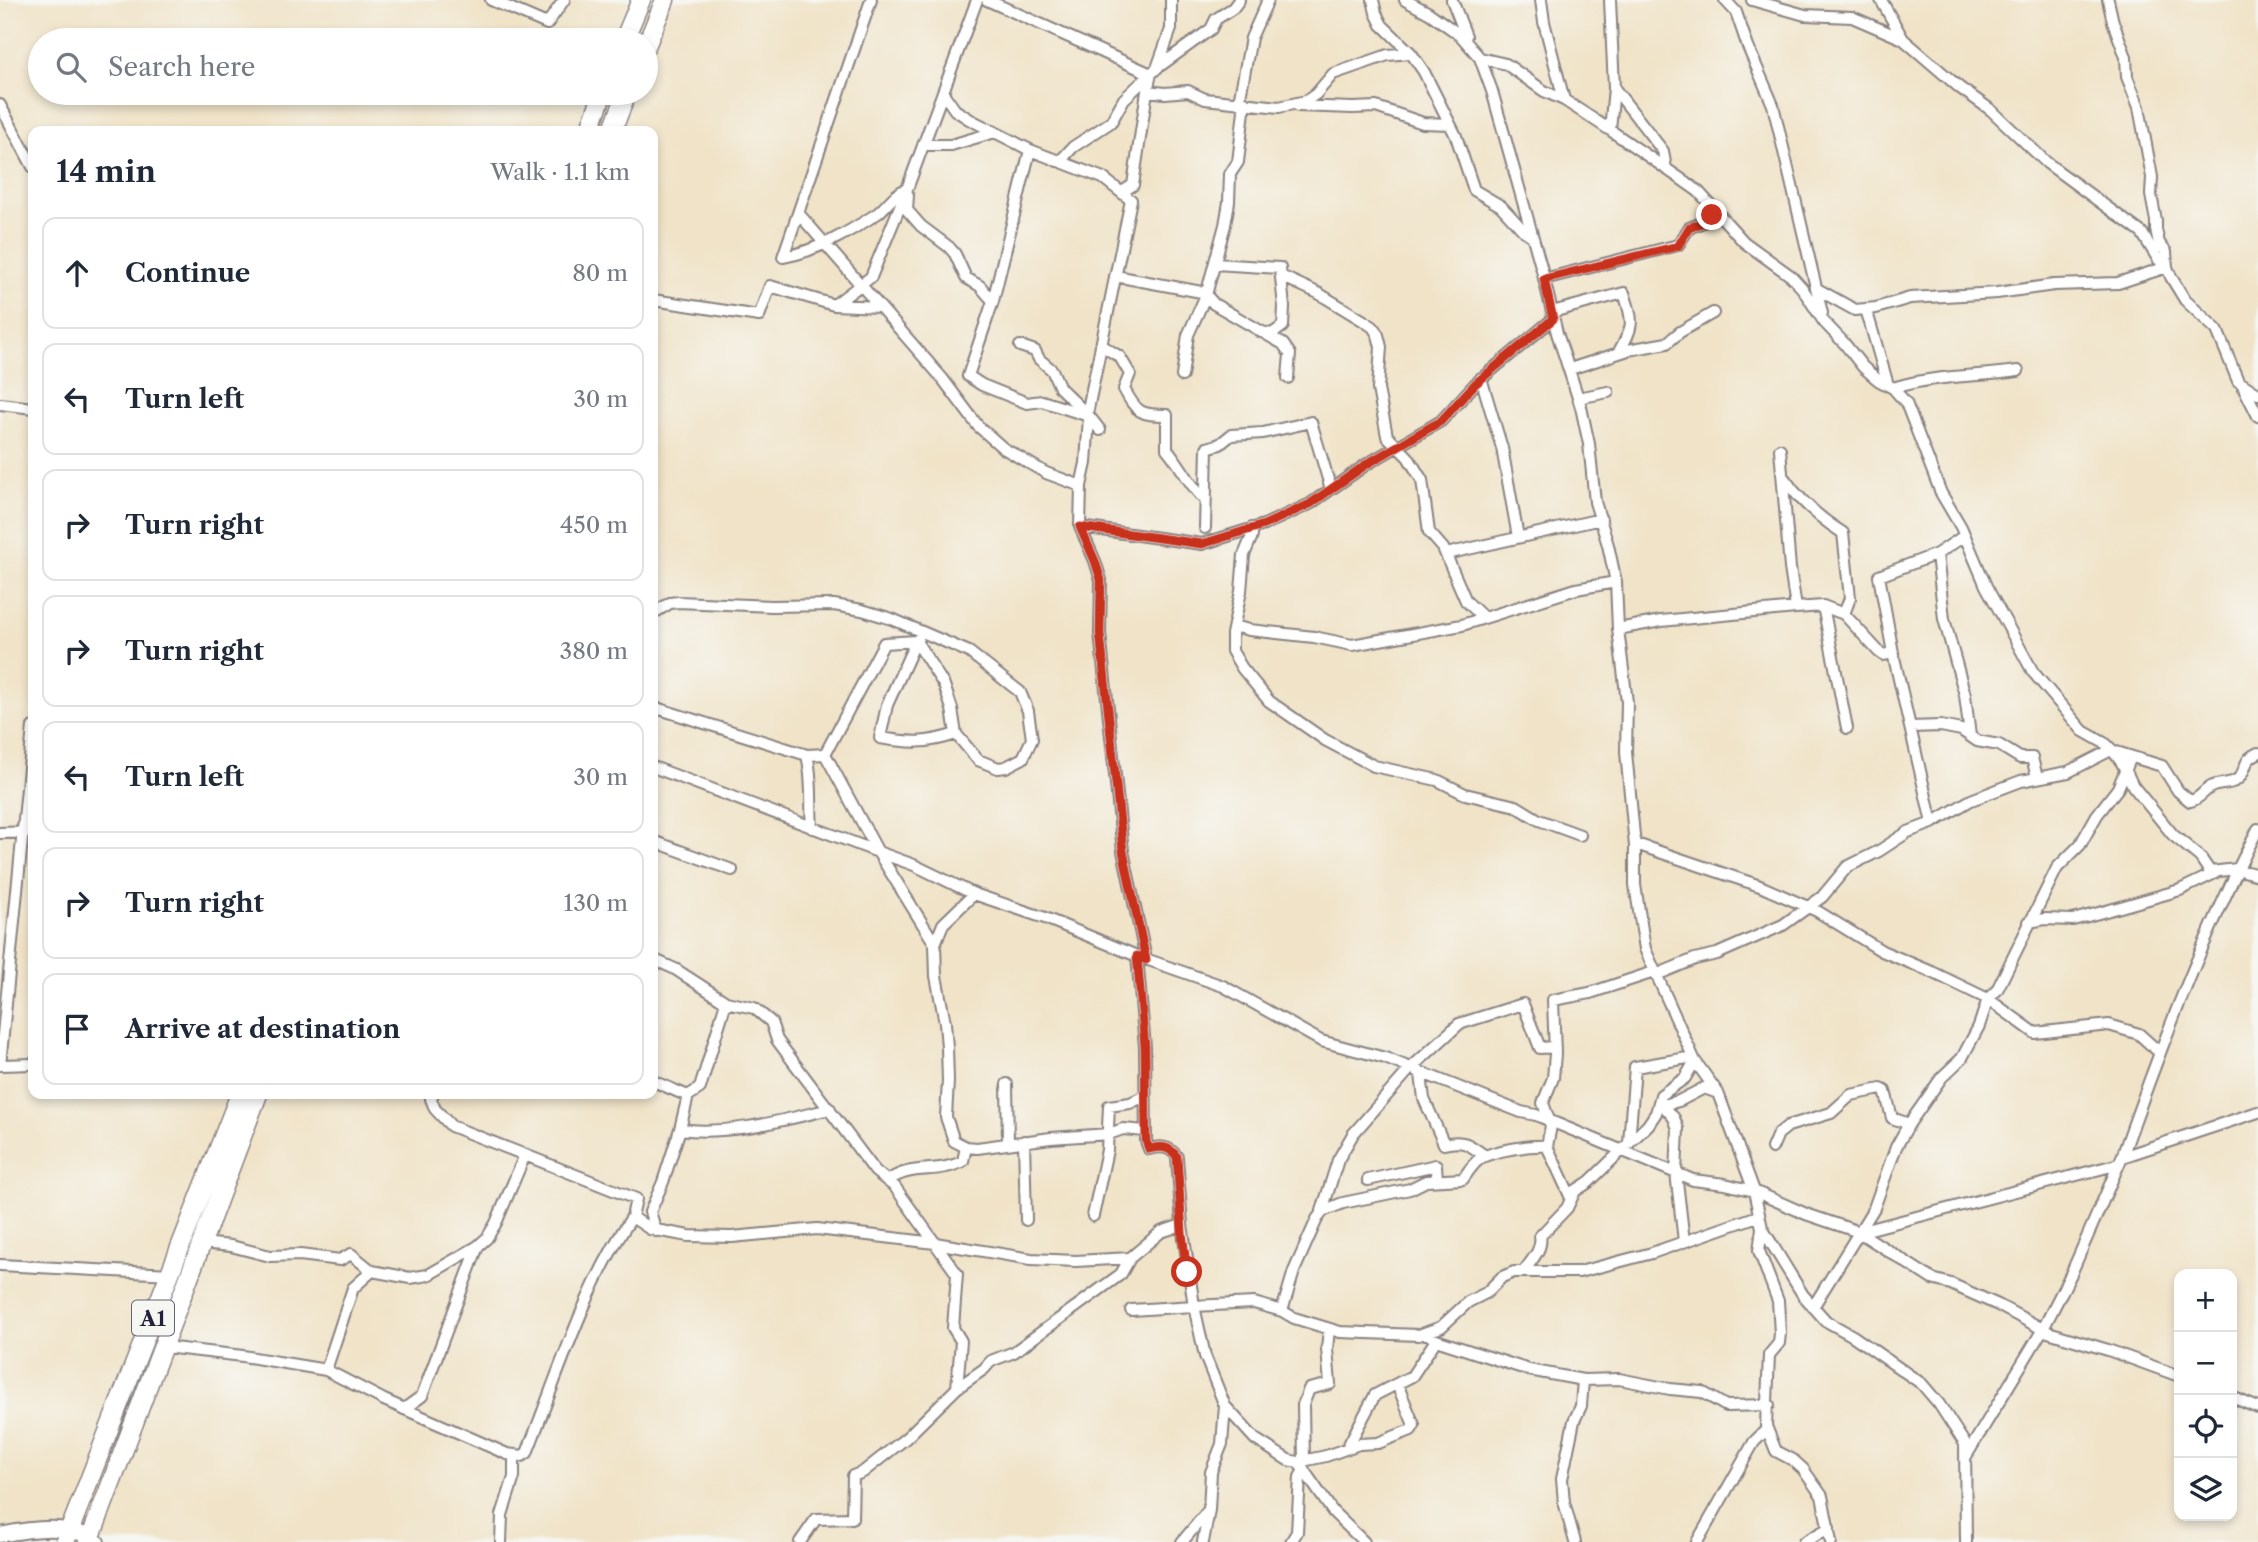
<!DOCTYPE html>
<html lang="en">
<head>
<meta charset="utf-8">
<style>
	:root { --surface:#fff; --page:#f6f6f7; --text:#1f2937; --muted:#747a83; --line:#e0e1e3 }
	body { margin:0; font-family:"Libre Caslon Text",serif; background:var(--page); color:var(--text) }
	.controls { position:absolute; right:21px; bottom:21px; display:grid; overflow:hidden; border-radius:14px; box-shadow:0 4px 10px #0003 }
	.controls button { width:63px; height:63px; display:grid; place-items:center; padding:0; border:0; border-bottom:2px solid var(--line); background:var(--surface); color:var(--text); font:35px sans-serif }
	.stop { position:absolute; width:21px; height:21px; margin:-16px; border:5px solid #c8321e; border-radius:50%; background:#fff }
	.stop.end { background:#c8321e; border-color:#fff; box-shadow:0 2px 7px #0008 }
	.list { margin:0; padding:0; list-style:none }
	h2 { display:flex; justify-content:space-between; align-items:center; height:91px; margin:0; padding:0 28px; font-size:30px }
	h2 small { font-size:23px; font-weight:400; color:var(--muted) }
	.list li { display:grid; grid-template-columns:46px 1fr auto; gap:21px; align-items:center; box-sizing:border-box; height:112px; margin:0 14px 14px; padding:0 14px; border:2px solid var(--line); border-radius:14px }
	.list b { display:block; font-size:26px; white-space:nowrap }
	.list em { font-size:23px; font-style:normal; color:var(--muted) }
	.icon { flex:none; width:38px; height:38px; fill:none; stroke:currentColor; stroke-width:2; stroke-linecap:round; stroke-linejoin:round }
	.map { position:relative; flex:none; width:2258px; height:1542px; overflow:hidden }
	.search { position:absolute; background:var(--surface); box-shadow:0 4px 10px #0003; left:28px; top:28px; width:630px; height:77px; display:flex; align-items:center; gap:18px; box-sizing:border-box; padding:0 24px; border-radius:38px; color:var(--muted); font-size:26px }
	.panel { position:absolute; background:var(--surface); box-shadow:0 4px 10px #0003; left:28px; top:126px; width:630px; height:973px; border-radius:14px }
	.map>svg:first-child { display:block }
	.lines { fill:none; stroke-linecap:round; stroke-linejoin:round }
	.minor-casing { stroke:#898281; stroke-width:14 }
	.secondary-casing { stroke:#898281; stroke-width:18 }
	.trunk-casing { stroke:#898281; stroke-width:21 }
	.minor { stroke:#fff; stroke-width:10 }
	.secondary { stroke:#fff; stroke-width:14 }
	.trunk { stroke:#fff; stroke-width:18 }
	.route { stroke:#c8321e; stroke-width:9 }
	.labels { text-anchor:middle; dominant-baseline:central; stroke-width:5; stroke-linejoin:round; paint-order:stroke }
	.shield { fill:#f6f6f2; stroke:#626272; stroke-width:2 }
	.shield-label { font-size:21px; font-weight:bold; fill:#22223b }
</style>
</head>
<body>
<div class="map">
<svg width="2258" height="1542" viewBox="0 0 2258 1542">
	<rect width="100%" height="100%" fill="#f6f6f2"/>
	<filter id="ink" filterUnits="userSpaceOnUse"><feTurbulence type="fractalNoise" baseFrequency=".0143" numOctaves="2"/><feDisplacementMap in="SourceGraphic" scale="14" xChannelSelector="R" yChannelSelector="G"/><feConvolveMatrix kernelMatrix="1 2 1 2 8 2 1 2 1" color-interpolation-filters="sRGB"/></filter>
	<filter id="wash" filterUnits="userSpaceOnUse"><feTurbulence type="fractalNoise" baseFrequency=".00686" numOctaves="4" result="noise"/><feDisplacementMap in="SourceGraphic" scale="28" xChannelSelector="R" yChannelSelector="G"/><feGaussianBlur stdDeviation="1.57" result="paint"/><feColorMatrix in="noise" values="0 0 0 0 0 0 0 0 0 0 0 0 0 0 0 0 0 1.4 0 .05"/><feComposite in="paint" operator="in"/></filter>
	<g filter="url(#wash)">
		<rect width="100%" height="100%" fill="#f0e3c7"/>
	</g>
	<g filter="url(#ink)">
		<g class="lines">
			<!-- minor casing -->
			<g class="minor-casing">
				<path id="minor" d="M491 0 547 24 564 0
					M871 0 783 257C818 251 849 232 878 213 888 205 894 193 907 189
					M987 0 1151 74
					M1373 0 1376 13 1382 25 1411 53 1424 72 1456 136 1474 190 1501 206 1523 230 1532 236
					M1405 0 1429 13 1460 35 1480 58 1492 91 1542 270 1557 333 1581 407 1589 444 1595 502 1608 545 1616 582 1618 629 1627 702 1626 752 1635 846V885L1645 949 1695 1061 1718 1093 1754 1191 1762 1228 1803 1295 1826 1321 1853 1336 1922 1384 1939 1404 1965 1444 1966 1542
					M1452 0 1466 36
					M1541 0 1544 22 1564 100
					M1725 0 1736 12 1748 47 1773 105 1822 313
					M1752 0 1805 15 1852 17 1903 39
					M1881 0 1903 39 1960 88 1991 110 2047 163 2142 233 2158 259 2167 267 2171 277 2185 300 2217 330 2238 381 2258 394
					M1480 58 1506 64 1544 91 1564 100 1610 130 1681 179 1698 191 1744 242 1791 276 1802 288 1824 322 1844 343 1863 367 1878 380 1893 388 1906 403 1941 493 1961 527 1986 586 2033 672 2083 731 2106 744 2113 751 2162 766 2178 791 2190 801C2201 799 2203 790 2213 786 2221 783 2232 785 2239 778 2248 768 2242 760 2258 753
					M1157 68 1171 29V0
					M1151 74 1147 91 1165 93 1188 91 1205 99 1279 107 1306 101 1316 94 1333 74 1388 55 1411 53
					M1614 88 1663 151 1666 169
					M943 93 955 110 969 119 1030 150 1103 178 1131 200 1087 414
					M1239 102 1251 38 1268 0
					M0 105 33 167
					M1298 106 1353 108 1376 107 1423 123 1450 124
					M1610 130 1614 88 1610 0
					M923 145H951L995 132
					M1030 150 993 301 968 376 982 385 1027 403 1042 401 1089 416 1086 463 1081 486 1080 527 1202 544 1264 525 1310 504 1367 464 1441 421 1475 384 1553 319
					M1057 161 1063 158 1073 147 1111 122 1124 99 1157 68 1211 29 1216 19 1233 8 1239 0
					M1122 192 1133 185 1147 91
					M908 195 907 210 921 226 949 247 955 254 966 278 980 286 993 301
					M799 214 942 378 978 426 1003 448 1046 473 1081 486
					M1215 264 1280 268 1284 307 1283 326 1272 334 1261 332
					M1115 276 1207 293
					M1281 276 1318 293 1364 321 1373 327 1378 335 1381 347 1378 389 1387 436 1408 457 1422 480 1429 532 1443 548 1466 601 1483 617
					M1544 279 1678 245 1689 228 1708 220 1715 210
					M1817 289 1855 310 1876 308 1910 298 1997 293 2054 285 2118 283 2167 267 2166 252 2159 243 2156 230V221L2151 195 2152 177 2139 107 2127 77 2126 57 2113 22 2108 0
					M1206 295 1214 304 1283 344 1290 354 1288 378
					M653 300 759 316 770 286 834 305 880 307
					M834 305 871 277 907 189 977 0
					M1866 309 1888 385
					M1552 312 1624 293C1634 323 1634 326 1618 353
					M1101 345 1120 357 1130 374 1124 389C1137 413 1140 415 1167 415V449C1181 465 1189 485 1205 500
					M1020 346 1035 351 1039 359 1052 370 1060 388 1089 416 1100 430
					M1570 369 1628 350 1667 343 1680 332 1713 313
					M1182 376 1188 335 1206 295 1225 225 1229 202 1230 174 1238 162 1245 102
					M1481 378 1502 448 1518 537
					M2243 386 2258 416
					M1893 388C1934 375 1976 377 2018 371
					M1578 398 1608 392
					M0 404 33 408
					M1784 478C1799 500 1821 519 1843 533L1850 598 1844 614
					M1080 527 1095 561 1101 580 1100 633 1123 851 1146 959
					M1205 528 1207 448 1220 444 1231 435 1263 433 1311 422 1331 489
					M1252 528V536L1244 555 1241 591 1232 634V651L1242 668 1269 701 1325 740 1374 766 1437 780 1465 794 1516 806 1539 820 1580 835
					M1446 554 1601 519
					M1937 554 1944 619 1965 695 1970 736
					M1823 606 1844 614 1879 652 1883 655 1893 653 1910 727 1941 726 1961 730 1977 741 1999 745 2020 758H2032L2037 777
					M1796 608 1823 606 1847 728
					M657 611 670 603 678 602 772 606 834 605 862 610 892 619 969 652 1020 692 1028 711 1032 739 1023 758 1006 767 998 768 978 760 956 734C926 744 911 743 880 738L887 705 916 641 944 685 952 709 956 734
					M1234 626 1249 630 1314 637 1352 645 1462 625 1576 589 1616 582
					M1618 629 1661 621 1796 608 1790 568 1780 449
					M1893 653 1879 576 1937 554 1964 536
					M653 707 807 755 825 754 878 852 914 865 974 894 1045 918 1137 956 1223 986 1321 1041 1385 1058 1521 1112 1536 1115 1693 1180 1725 1184 1754 1191 1806 1214 1859 1232 1932 1279 1951 1284 1998 1305 2048 1332 2108 1350 2179 1376
					M1910 727 1932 823
					M2113 751 2122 763 2133 786 2173 835 2200 857 2210 872 2237 869 2258 875
					M825 754 884 643 916 641 918 639
					M807 755C813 779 810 803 812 828
					M653 767 878 852 935 944 936 976 945 1023 947 1047 948 1081 946 1117 954 1141 966 1147 977 1148 1051 1138 1109 1134 1123 1129 1145 1131
					M0 833 33 832
					M653 841 732 870
					M1635 846H1642L1760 886 1817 911 1882 951 1932 972 1988 999 2035 1033 2109 1025 2139 1034 2160 1053
					M2029 922 2045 919 2073 920 2117 908 2180 890 2215 873
					M935 944 943 924 974 894
					M1137 956 1145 1047 1146 1141 1149 1149C1161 1146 1170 1146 1177 1157L1182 1225
					M653 959 675 969 726 1002 754 1008 771 1022 777 1040 875 1171 895 1187 957 1274 953 1328 961 1341 957 1388
					M1656 975 1695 959 1717 954 1783 925 1822 897 1847 867 1879 851 1908 832 1932 823 1971 800 2021 781 2068 772 2111 750
					M0 1065 33 727
					M2 1065 33 1064
					M1421 1074 1424 1099 1444 1144C1463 1139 1469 1144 1485 1156
					M653 1081 688 1096 680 1129C727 1136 784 1120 830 1109
					M1007 1084 1008 1142
					M433 1094 431 1099 435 1109 451 1126 525 1155
					M688 1096 700 1088 726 1002
					M1659 1104 1663 1105 1674 1118 1678 1129 1676 1173 1684 1241
					M1663 1105 1679 1101 1704 1088 1718 1093
					M1024 1141 1026 1220
					M1629 1143 1635 1067 1693 1057
					M1547 1146 1571 1198
					M1772 1148 1778 1134 1788 1126 1831 1113 1851 1095 1881 1089 1885 1091 1892 1118 1909 1124
					M2122 1157C2161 1046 2204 934 2258 829
					M1368 1180 1436 1165 1437 1180
					M888 1181C911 1163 938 1175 963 1161L966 1147
					M1321 1214 1338 1160 1353 1134 1410 1069 1459 1024 1523 1004 1540 1048 1555 1047
					M1093 1216 1107 1150 1109 1106 1130 1103 1145 1096
					M1762 1228 1759 1251 1778 1301 1780 1333 1779 1343 1769 1355 1766 1426 1776 1451 1793 1460 1803 1469 1822 1496 1831 1542
					M656 1231 650 1212 663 1182 680 1129
					M1859 1232 2119 1164 2122 1157 2258 1112
					M202 1243 231 1246 270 1256 300 1255 340 1260 351 1254 372 1271 410 1278 428 1275 478 1246 487 1238 496 1223 525 1155 636 1199 632 1217 650 1229 689 1236 732 1237 817 1229 935 1243 1031 1259 1076 1261 1130 1258 1161 1232 1182 1225 1194 1306 1254 1303 1282 1311 1294 1318 1340 1332 1419 1335 1441 1327 1468 1302 1486 1293 1502 1277 1514 1272H1579L1595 1268 1652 1253 1758 1216
					M0 1265 171 1274
					M1524 1271C1531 1261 1543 1249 1540 1236L1567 1208 1575 1191 1589 1182 1648 1125 1656 1113 1661 1095 1685 1078 1695 1061
					M1813 1307 1874 1208 1896 1147 1909 1124 1942 1077 1962 1058 1979 1026 1988 999 1997 990 2057 868 2080 845 2097 815 2118 788 2131 757
					M1131 1310 1194 1306 1205 1356 1225 1406 1255 1439 1288 1460 1298 1462 1333 1512 1364 1542
					M1282 1311 1294 1271 1317 1219 1323 1211 1343 1203 1410 1189 1426 1181 1463 1179C1468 1172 1473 1163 1481 1158 1495 1150 1531 1145 1547 1146L1551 1126 1543 1103 1553 1078 1555 1054 1553 1000 1590 993 1654 972
					M1427 1333 1436 1340 1529 1370 1583 1380 1619 1379 1670 1389 1702 1392 1726 1406 1769 1405
					M164 1347 243 1356 326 1370 384 1400 507 1454 522 1456 527 1453C558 1375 585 1286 632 1217
					M326 1370 353 1288 372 1271
					M2232 1397 2258 1408
					M404 1409 422 1396 478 1246
					M1347 1448 1375 1395 1412 1376 1436 1340
					M1965 1458 2043 1329 2071 1274 2119 1164
					M1304 1461 1303 1405 1309 1389 1330 1384 1327 1349 1329 1329
					M1298 1462 1326 1456 1359 1444 1378 1443 1411 1430 1414 1425 1397 1384
					M501 1542 502 1515 514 1477V1455
					M800 1542 816 1519 852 1518 853 1476 863 1472 906 1438 957 1388 984 1369 991 1361 1014 1352 1121 1274 1130 1258
					M1182 1542 1207 1512
					M1203 1542 1209 1510 1211 1472 1222 1444 1225 1406
					M1291 1542 1297 1532 1300 1477 1304 1470
					M1575 1542 1564 1502 1562 1479 1574 1421 1581 1406 1583 1380
					M1697 1542 1754 1442 1767 1429
					M1804 1542 1829 1528"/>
			</g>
			<!-- secondary casing -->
			<g class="secondary-casing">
				<path id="secondary" d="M0 1535C30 1529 71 1522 97 1542"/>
			</g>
			<!-- trunk casing -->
			<g class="trunk-casing">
				<path id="trunk" d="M624 40 641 0
					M646 46 665 0
					M589 131 603 93
					M612 131 627 93
					M65 1542 240 1094
					M89 1542 258 1094"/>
			</g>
			<!-- minor -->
			<use href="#minor" class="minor"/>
			<!-- secondary -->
			<use href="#secondary" class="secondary"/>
			<!-- trunk -->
			<use href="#trunk" class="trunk"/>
		</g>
	</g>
	<g class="lines" filter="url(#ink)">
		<!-- route -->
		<path class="route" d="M1187 1272 1182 1232 1177 1157C1170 1146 1161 1146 1149 1149L1146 1141 1145 1047 1137 956 1146 960 1123 851 1100 633 1101 580 1095 561 1080 527 1202 544 1264 525 1310 504 1367 464 1441 421 1475 384 1553 319 1544 279 1678 246 1689 228 1708 220 1712 215"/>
	</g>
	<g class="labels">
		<!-- shield labels -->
		<rect class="shield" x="132" y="1300.5" width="42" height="35" rx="5"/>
		<g class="shield-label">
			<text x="153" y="1318">A1</text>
		</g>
	</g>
</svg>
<div class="controls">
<button>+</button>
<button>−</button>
<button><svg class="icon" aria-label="locate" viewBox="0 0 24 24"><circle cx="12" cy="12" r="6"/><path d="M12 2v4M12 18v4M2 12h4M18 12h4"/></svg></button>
<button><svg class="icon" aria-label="layers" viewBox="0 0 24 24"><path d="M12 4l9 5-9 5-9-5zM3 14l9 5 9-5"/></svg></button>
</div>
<div class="stop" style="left:1187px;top:1272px"></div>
<div class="stop end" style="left:1712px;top:215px"></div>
<div class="search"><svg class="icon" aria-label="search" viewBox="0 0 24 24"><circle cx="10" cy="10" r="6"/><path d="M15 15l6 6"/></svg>Search here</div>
<section class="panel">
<h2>14 min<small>Walk · 1.1 km</small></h2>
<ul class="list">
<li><svg class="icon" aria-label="ahead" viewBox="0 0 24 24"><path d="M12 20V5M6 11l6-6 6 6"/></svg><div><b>Continue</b></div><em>80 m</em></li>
<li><svg class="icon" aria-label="left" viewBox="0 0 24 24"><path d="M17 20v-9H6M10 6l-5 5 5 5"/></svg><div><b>Turn left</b></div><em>30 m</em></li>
<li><svg class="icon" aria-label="right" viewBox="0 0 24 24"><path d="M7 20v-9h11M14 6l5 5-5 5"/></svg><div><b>Turn right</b></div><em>450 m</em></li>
<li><svg class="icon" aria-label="right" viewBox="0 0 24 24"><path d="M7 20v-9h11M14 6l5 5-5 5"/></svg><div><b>Turn right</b></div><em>380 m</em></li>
<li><svg class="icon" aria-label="left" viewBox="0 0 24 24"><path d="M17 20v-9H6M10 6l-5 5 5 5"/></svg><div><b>Turn left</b></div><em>30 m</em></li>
<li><svg class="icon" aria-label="right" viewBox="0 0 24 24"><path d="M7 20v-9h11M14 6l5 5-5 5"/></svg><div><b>Turn right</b></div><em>130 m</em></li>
<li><svg class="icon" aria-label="arrive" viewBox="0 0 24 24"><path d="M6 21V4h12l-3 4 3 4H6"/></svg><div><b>Arrive at destination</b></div></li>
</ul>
</section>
</div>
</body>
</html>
